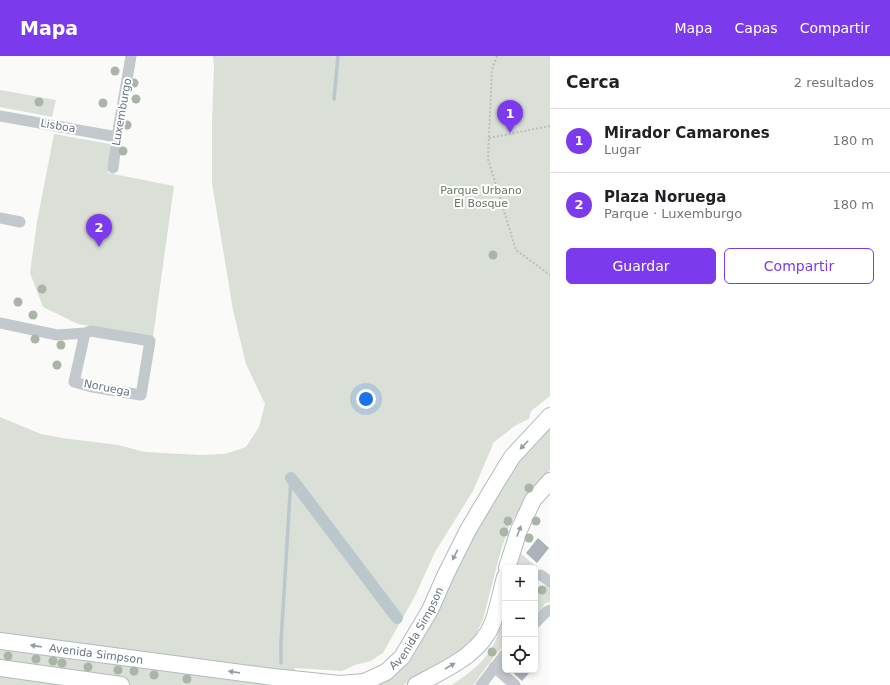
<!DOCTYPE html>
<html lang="es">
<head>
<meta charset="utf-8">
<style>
	:root { --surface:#fff; --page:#f2f2f2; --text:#202124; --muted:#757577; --line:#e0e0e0; --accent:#7c3aed }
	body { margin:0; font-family:"DejaVu Sans",sans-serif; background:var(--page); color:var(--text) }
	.controls { position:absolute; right:12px; bottom:12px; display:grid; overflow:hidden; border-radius:6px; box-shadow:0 2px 6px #0003 }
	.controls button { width:36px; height:36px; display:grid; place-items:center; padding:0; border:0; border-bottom:1px solid var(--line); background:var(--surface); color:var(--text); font:20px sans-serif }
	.you { position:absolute; left:366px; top:343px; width:14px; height:14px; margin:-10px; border:3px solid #fff; border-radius:50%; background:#1a73e8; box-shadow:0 0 0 6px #1a73e833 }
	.badge { display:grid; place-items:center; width:26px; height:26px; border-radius:50%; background:var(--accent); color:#fff; font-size:13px; font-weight:700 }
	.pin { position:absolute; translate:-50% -33px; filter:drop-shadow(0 1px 2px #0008) }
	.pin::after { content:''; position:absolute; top:21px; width:14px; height:12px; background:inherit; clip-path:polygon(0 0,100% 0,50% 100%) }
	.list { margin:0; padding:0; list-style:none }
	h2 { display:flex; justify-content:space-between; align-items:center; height:52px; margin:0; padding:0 16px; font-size:17px }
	h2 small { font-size:13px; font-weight:400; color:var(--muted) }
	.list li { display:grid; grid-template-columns:26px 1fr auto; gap:12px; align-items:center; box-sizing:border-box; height:64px; padding:0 16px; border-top:1px solid var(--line) }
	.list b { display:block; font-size:15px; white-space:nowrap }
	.list p { margin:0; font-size:13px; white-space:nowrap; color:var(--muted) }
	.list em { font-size:13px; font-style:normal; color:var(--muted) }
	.actions { display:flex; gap:8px; padding:12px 16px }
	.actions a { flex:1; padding:9px 0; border:1px solid var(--accent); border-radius:6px; text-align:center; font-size:14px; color:var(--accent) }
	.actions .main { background:var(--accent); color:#fff }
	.icon { flex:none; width:22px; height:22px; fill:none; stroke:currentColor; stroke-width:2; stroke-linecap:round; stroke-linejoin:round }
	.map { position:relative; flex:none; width:550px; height:629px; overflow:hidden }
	header { display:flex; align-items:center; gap:24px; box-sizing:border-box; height:56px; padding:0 20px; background:var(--accent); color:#fff }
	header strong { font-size:19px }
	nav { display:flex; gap:22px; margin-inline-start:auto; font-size:14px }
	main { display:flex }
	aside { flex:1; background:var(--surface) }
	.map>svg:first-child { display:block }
	.green { fill:#dadfd7 }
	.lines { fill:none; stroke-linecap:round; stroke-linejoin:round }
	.stream { stroke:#bbc7cb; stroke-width:3.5 }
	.canal { stroke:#bbc7cb; stroke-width:12 }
	.building { fill:#aab3b9 }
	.secondary-casing { stroke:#b3babf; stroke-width:18 }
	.path { stroke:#bbbfc2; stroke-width:2; stroke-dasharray:2 2; stroke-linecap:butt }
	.street { stroke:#c3c8cc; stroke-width:11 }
	.secondary { stroke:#fff; stroke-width:16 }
	.tree { fill:#aab4a7 }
	.oneway { fill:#939fa8 }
	.labels { text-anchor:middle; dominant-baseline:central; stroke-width:4; stroke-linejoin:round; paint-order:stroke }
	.street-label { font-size:11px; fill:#657683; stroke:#fff }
	.park-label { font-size:11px; fill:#687a64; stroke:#fff }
</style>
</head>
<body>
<header>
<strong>Mapa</strong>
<nav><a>Mapa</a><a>Capas</a><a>Compartir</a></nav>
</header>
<main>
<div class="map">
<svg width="550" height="629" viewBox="0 0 550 629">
	<rect width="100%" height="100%" fill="#fafaf8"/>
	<!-- green -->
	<path class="green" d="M213 0H550V340L531 355 529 363 516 369 494 386 473 435 435 496 415 540 383 597 378 600 371 605 355 609 342 615 295 612 293 629H0V361L41 378 62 382 118 389 145 396 200 399 225 398 246 391 259 371 265 348 246 308 233 254 212 127V65L214 10Z
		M0 34 56 44 52 61 0 51Z
		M54 78 110 88 108 117 174 130 153 281 78 268 43 251 30 217 37 166Z
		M550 369V414L528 440 509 470 501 494 483 563 474 584 456 599 403 629H373L454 511 517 406Z
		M520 497 537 511 535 514V512H516Z
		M547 530 550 532V546L546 547 535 559V531L539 532Z
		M505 552V589L496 598 473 629H452C468 618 485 606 494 588 499 577 502 564 505 552Z"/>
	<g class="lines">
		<!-- stream -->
		<path class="stream" d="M334 43 338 0
			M281 607V586L291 422"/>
		<!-- canal -->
		<path class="canal" d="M291 422 397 562"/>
	</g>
	<!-- building -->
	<path class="building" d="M538 482 549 492 537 507 526 497Z
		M510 614H526L529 617 522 625Z"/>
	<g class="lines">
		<!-- secondary casing -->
		<g class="secondary-casing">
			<g id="secondary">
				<path d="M507 512 519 474 533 444 550 425"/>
				<path id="s1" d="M0 585 273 621 340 628 364 626 373 622 386 616 402 601 430 554 446 518 468 474 490 437 512 401 550 360"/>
				<path d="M0 612 121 629"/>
				<path d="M416 629C445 613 481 599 493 566 498 552 501 536 505 521"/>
			</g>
		</g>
		<!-- path -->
		<path class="path" d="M497 0 492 14 488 103 516 194 550 219
			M489 82 550 70"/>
		<!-- street -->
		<path class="street" d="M0 60 117 81
			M113 112 117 81 131 0
			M0 162 20 166
			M0 267 57 279 85 277 74 326 92 331 141 339 150 285 91 275 85 277
			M541 519 550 526
			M535 567 546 556 550 554
			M494 611 515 629
			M481 629 505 598"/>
		<!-- secondary -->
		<use href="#secondary" class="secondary"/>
	</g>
	<!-- trees -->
	<g class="tree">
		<circle cx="115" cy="15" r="4.5"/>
		<circle cx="134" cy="27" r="4.5"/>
		<circle cx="136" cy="43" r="4.5"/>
		<circle cx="39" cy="46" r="4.5"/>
		<circle cx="103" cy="47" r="4.5"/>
		<circle cx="127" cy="69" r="4.5"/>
		<circle cx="123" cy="95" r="4.5"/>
		<circle cx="493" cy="199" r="4.5"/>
		<circle cx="42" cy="233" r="4.5"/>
		<circle cx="18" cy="246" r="4.5"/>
		<circle cx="33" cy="259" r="4.5"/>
		<circle cx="35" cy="283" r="4.5"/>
		<circle cx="61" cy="289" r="4.5"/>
		<circle cx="57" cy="309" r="4.5"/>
		<circle cx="529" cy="432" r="4.5"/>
		<circle cx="508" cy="465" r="4.5"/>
		<circle cx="536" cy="465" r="4.5"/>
		<circle cx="504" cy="476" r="4.5"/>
		<circle cx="529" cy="482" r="4.5"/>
		<circle cx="542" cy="534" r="4.5"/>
		<circle cx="492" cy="596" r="4.5"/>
		<circle cx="8" cy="600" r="4.5"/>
		<circle cx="36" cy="603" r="4.5"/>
		<circle cx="53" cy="605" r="4.5"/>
		<circle cx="62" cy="607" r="4.5"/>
		<circle cx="88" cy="611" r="4.5"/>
		<circle cx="118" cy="614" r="4.5"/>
		<circle cx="134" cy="615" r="4.5"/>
		<circle cx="154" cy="619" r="4.5"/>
		<circle cx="187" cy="623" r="4.5"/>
	</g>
	<!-- one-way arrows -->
	<defs><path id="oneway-solid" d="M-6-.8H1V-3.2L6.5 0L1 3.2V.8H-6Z"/></defs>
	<g class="oneway">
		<use href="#oneway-solid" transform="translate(524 389) rotate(134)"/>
		<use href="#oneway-solid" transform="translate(519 475) rotate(-69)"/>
		<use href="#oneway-solid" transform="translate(455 499) rotate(117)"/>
		<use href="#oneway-solid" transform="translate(36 590) rotate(-172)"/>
		<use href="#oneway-solid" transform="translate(450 610) rotate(-30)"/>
		<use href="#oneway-solid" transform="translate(234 616) rotate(-172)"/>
	</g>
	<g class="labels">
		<!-- street labels -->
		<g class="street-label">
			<text transform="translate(122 56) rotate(-80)">Luxemburgo</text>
			<text transform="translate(58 70) rotate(10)">Lisboa</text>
			<text transform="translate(107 332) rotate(11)">Noruega</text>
			<text stroke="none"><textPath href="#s1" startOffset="445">Avenida Simpson</textPath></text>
			<text stroke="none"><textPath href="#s1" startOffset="97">Avenida Simpson</textPath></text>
		</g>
		<!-- park labels -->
		<g class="park-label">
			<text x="481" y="134">Parque Urbano<tspan x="481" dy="13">El Bosque</tspan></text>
		</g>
	</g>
</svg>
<div class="controls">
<button>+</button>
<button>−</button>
<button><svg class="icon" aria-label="locate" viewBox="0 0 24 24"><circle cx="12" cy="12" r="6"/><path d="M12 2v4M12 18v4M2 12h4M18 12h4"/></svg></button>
</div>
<div class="you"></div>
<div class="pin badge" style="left:510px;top:77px">1</div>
<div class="pin badge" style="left:99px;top:191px">2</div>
</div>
<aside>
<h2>Cerca<small>2 resultados</small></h2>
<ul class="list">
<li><span class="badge">1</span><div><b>Mirador Camarones</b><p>Lugar</p></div><em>180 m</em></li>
<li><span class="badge">2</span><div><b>Plaza Noruega</b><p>Parque · Luxemburgo</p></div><em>180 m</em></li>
</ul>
<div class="actions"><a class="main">Guardar</a><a>Compartir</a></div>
</aside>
</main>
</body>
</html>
